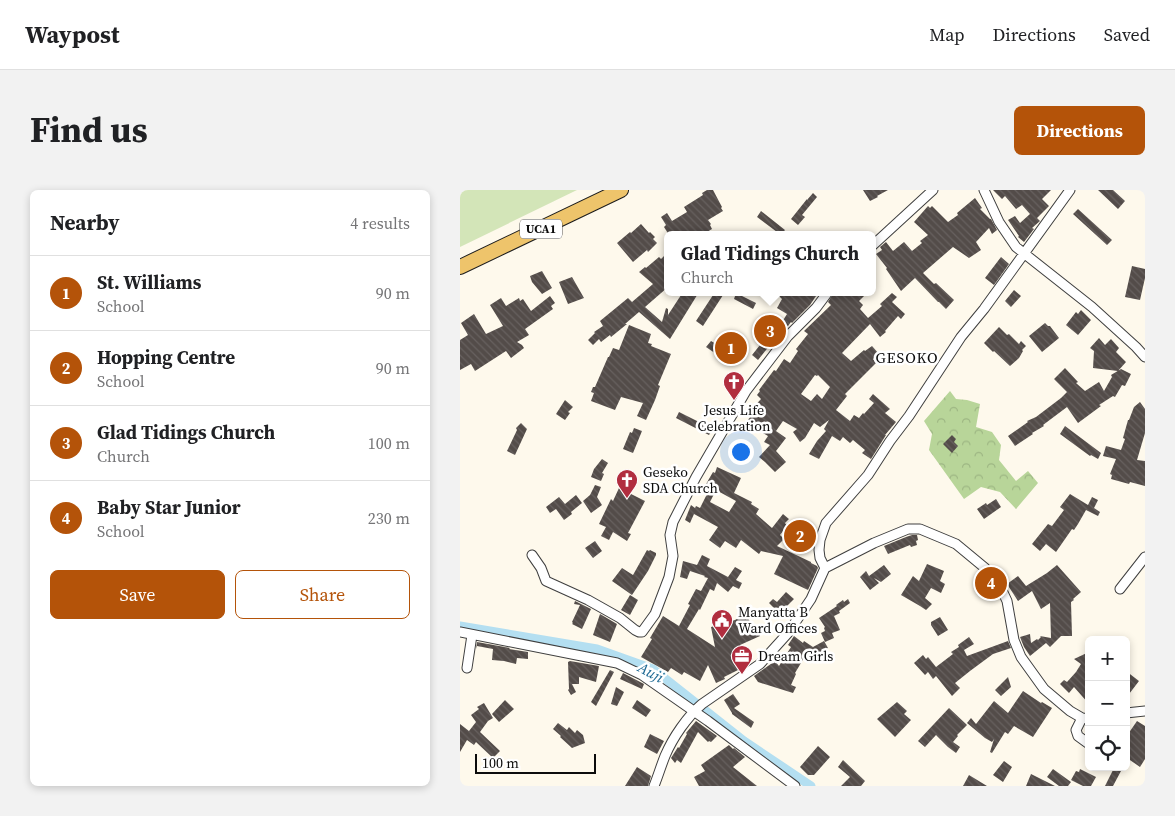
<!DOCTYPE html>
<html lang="en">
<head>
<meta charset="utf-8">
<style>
	:root { --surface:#fff; --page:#f2f2f2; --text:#202124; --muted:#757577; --line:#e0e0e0; --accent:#b45309 }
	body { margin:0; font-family:"Source Serif 4",serif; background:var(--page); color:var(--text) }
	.controls { position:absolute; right:15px; bottom:15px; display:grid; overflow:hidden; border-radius:8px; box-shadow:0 2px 8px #0003 }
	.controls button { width:45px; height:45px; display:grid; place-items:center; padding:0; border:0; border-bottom:1px solid var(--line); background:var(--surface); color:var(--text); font:25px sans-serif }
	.scale { position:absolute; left:15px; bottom:12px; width:121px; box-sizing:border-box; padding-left:5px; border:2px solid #0c0c0c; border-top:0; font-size:14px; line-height:18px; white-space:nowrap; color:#0c0c0c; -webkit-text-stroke:4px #fff; paint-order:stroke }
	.you { position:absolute; left:280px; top:261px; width:18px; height:18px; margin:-12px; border:4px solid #fff; border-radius:50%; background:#1a73e8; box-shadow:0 0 0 8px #1a73e833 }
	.badge { display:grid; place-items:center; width:32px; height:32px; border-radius:50%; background:var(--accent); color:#fff; font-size:16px; font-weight:700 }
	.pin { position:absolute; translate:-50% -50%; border:2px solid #fff; box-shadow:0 1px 5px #0006 }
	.popup { position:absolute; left:204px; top:41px; width:212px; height:65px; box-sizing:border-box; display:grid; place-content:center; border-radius:8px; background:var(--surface); filter:drop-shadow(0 1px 4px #0005); font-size:16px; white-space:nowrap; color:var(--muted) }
	.popup b { font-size:19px; color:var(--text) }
	.popup::after { content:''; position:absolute; left:50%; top:100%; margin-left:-10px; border:10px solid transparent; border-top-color:var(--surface) }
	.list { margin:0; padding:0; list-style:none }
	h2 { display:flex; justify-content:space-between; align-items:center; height:65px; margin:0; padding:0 20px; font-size:21px }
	h2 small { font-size:16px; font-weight:400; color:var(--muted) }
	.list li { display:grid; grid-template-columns:32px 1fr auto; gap:15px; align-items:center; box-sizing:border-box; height:75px; padding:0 20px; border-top:1px solid var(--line) }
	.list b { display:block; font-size:19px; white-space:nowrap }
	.list p { margin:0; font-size:16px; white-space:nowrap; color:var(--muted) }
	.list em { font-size:16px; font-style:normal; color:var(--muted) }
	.actions { display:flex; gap:10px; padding:15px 20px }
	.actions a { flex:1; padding:11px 0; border:1px solid var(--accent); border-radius:8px; text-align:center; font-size:18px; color:var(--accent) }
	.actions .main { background:var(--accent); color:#fff }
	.icon { flex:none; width:28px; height:28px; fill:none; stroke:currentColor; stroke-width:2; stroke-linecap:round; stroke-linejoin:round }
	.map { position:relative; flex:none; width:685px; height:596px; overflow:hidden; border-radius:8px }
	header { display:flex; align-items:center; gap:30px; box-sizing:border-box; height:70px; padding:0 25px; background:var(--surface); border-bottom:1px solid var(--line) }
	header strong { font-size:24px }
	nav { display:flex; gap:28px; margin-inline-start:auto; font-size:18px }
	.intro { display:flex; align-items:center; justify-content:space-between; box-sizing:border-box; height:120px; padding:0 30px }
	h1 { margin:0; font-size:35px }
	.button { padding:12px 22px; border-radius:8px; background:var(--accent); color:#fff; font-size:18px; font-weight:700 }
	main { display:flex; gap:30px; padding:0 30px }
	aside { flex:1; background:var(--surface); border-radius:8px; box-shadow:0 2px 8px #0003 }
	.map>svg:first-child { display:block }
	.grass { fill:#d3e5b8 }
	.forest { fill:url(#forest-crowns) }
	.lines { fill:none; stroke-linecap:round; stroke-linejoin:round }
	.canal { stroke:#b4dff1; stroke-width:9 }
	.building { fill:url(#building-back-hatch); fill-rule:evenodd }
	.street-casing { stroke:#3f3f3f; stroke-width:11 }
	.primary-casing { stroke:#1d1d1d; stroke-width:16 }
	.street { stroke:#fff; stroke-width:9 }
	.primary { stroke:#eec46b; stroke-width:14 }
	.labels { text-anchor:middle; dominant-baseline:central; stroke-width:5; stroke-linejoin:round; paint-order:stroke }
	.shield { fill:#fff; stroke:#555; stroke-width:1 }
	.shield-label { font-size:12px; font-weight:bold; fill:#0c0c0c }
	.poi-label { font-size:14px; fill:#0c0c0c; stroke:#fff; text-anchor:start }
	.neighbourhood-label { font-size:15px; letter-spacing:1px; fill:#0c0c0c; stroke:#fff }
	.water-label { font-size:15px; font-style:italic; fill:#1f6a94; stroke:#fff }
</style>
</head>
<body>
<header>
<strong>Waypost</strong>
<nav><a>Map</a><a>Directions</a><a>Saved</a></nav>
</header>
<div class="intro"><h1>Find us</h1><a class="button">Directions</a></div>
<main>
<aside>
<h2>Nearby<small>4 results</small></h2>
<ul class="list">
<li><span class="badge">1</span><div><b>St. Williams</b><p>School</p></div><em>90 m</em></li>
<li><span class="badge">2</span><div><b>Hopping Centre</b><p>School</p></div><em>90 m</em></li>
<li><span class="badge">3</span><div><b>Glad Tidings Church</b><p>Church</p></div><em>100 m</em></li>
<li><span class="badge">4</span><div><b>Baby Star Junior</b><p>School</p></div><em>230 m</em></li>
</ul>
<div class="actions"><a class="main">Save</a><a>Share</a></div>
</aside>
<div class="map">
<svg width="685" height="596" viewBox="0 0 685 596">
	<defs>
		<pattern id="forest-crowns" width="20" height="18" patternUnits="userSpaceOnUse" patternTransform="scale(1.25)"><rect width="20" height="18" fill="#b8d599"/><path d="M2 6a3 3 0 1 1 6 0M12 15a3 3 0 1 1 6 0" fill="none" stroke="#9db683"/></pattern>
		<pattern id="building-back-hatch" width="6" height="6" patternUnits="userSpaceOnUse" patternTransform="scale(1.25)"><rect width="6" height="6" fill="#534c49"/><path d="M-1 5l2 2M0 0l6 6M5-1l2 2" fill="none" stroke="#67615f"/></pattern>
	</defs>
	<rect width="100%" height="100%" fill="#fef9ec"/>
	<!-- grass -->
	<path class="grass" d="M0 0H117L0 57Z"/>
	<!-- forest -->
	<path class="forest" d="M490 201 496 209 507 210 520 214 516 237 532 242 541 255 539 270 556 291 568 281 578 293 556 319 540 302 521 297 504 309 469 260 472 244 464 231Z"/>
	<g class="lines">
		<!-- canal -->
		<path class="canal" d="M0 436 137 459 193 479 284 551 351 596"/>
	</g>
	<!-- building -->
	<path class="building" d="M247 0H253L262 17 261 18 263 21 248 30 251 34 250 35 252 39 242 45H209L204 37 206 35 201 27 207 23 212 31 227 22 224 17 243 5 242 3Z
		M403 0H428L417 6 418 7 410 11Z
		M533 0H591L582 9 589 16 577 28 580 31 572 38 574 39 564 52 558 47 559 46 548 30 555 26 560 33 570 24 562 15 556 19 545 6 542 9Z
		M638 0H653L665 11 658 19Z
		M353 3 357 7 342 25 345 27 338 35 331 29 347 9V10Z
		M515 8 522 18 520 19 530 29H531L537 40 532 44 529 38 516 52 521 60 509 68 493 57 463 83 474 94 476 93 494 110 486 119 479 112H478L455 88 441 101 426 79 427 78 416 64 422 60 420 57 426 52 433 61 444 52 452 61 462 53 460 51 468 45 454 32 468 16 470 18 472 16 488 32 498 25 497 23Z
		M618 19 652 50 647 55 613 24Z
		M301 21 325 40 321 45 297 27Z
		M181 34 189 43 190 42 195 47 193 49 197 53 188 62 187 60 173 72 157 53 170 42 171 43Z
		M208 62V97L185 117 202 132 206 118 208 119V125L223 102H239L210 149 179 122 165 134H167L151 147 150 145 141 152 139 149 133 155 128 150 135 143 134 142 143 136 140 131 168 108 172 112 193 94 179 82 185 77 186 78 199 67 201 69Z
		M541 67 549 74 534 95 525 88Z
		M672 76 685 79V88L680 110 665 107Z
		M82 81 92 98 82 104 72 92 70 86Z
		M112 87 124 108 108 114 99 92Z
		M554 100 561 106 551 117 545 111Z
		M255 102H265L243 136 236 131Z
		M315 102H360L359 103H358L350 115 332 133 331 132 328 136 322 132 327 124 317 118 322 109Z
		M374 102H408L399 111 403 115 400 119 408 128 422 116 420 114 432 103 437 107 432 112 445 124 441 129 438 126 425 141 426 142 420 147 410 134 382 163 391 171 404 160 405 161 412 156 419 164 413 169 416 173 385 204 387 206 376 220 390 231 394 225 399 228 403 223 404 224 414 213 409 209 413 204 430 219 425 223 436 232 425 245H426L411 269 402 263 405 260 393 250 390 253 383 247 380 251 372 246 359 269 349 264 357 251 366 241 364 239 369 230 360 237 354 233 345 248 340 252 333 242 337 239 323 231 316 241 326 248 316 261 326 272 315 282 305 272 299 267 310 255 304 252 308 246 296 239 293 243 284 235 294 222 291 220 301 209 297 205 300 201 299 200 314 180 316 181 324 169 330 173 338 161 336 159 348 144 344 141 371 115 368 112ZM355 185 357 186 358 185 370 197 362 209 357 204 351 211 341 204Z
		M276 103 296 113 293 119 274 109Z
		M90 106 95 113 91 116 93 119 65 139 69 145 57 152 62 155 64 158 51 168 46 161 15 181 11 174 0 180V150L8 145 1 133 14 124 26 144 43 136 30 115 41 108 46 116 59 108 60 111 63 109 71 121Z
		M621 120 631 130 618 145 606 135 616 122 618 124Z
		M585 133 588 136H590L599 148 582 162 569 146Z
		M169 135 191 144 188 153 192 154 191 156 211 164 198 195 200 196 195 210 186 230 177 226 183 213 161 207 155 220 131 211 134 203 131 202 133 197H135L148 167H149L153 158 159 160Z
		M539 137 547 145 549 144 559 154 561 151 566 156 562 160 563 161 559 168 550 176 534 161 533 162 524 153Z
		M639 148 645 155 651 149 659 158 656 162 666 172 658 181 633 178 634 161 630 158Z
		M304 150 310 155 298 170 292 165Z
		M251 151 264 159 259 166 246 157Z
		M605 178 618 192 616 193 625 201 639 192 644 201 652 187 651 185 661 179 671 184 665 196 662 195 655 207 653 206 639 215 641 216 618 233 607 217 583 235 584 236 572 243 573 244 555 256 548 246 568 232 567 231 576 227 601 208 607 202 594 189Z
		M105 210 113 217 108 222 110 223 105 230 96 224Z
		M680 212 685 219V243L677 270 685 271V296L670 292 669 294 651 289 652 285 650 284 656 269 643 266 646 256 661 260 665 249 663 248 668 230H669L674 217Z
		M219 222 253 239 249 245 216 228Z
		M61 233 67 239 55 265 47 261 57 240 56 238Z
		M605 236 641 263 638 269 631 265 630 266 600 244Z
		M174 238 182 241 173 263 163 259 170 242 172 243Z
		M492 245 496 249 494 252 498 256 492 263 483 254Z
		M142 269 148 273 142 283 144 284 141 291 131 287 134 279Z
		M257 277 281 288 274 303 292 312 291 314 299 319 296 324 312 338 323 324 329 329 325 333 327 336 320 345 324 349 317 356 351 372V373L357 376 358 378 348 400 314 384 323 366 301 361 299 364 281 350 276 358 265 351 260 358 249 350 258 337 234 324 230 333 225 330 231 315 235 318 236 316 240 318 247 304 242 301 253 282 255 283ZM256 300 276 311 269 322 250 312Z
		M135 295 141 297 137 307 142 315 131 323 123 311 130 305Z
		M159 298 185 311 168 343 171 344 167 351 153 342 149 350 141 346 146 337 139 334 151 309 153 311Z
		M610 304 628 315 632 307 638 310 634 318 640 322 638 326 626 320 618 334 614 340 612 339 596 362 586 354 580 361 572 354 588 334 592 336 604 320 600 317Z
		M116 305 122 313 111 322 112 324 104 330 96 319 90 323 86 317 99 307 105 314Z
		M536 309 541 317 524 329 517 319 526 313 527 315Z
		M452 345H457L458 350 456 351 457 355 451 357 450 355 428 364 424 356 446 347Z
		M135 351 142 361 133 368 125 358Z
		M187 360 189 361 190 360 196 363V365L188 381 172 405 152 391 162 378 173 385Z
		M242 365 250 369 247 376 268 387 275 377 282 381 276 390 282 393 279 399 273 396 268 402 257 393 254 401 250 399 240 420 239 419 227 439 255 457 251 437 275 430 286 424 294 440 297 439 300 446 280 455 288 468 284 470 287 475 278 481V480L264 487 265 489 256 493 248 475 240 491 224 482 222 485 211 478 208 482 181 467 192 449 190 448 203 426 219 436 230 415 228 414 236 399 241 401 248 388 244 387 245 386 230 381 227 389 220 387 223 371 237 375Z
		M467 374 484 381 480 391 485 394 481 403 471 398 465 408 472 414 466 420 460 416 441 405 453 386 459 391Z
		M424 375 431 384 421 392 414 388 419 393 410 400 400 387 406 381 409 386Z
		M597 375 621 402 613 409 614 410 611 412 612 446H601L590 457 586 453 570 466 564 457 560 447 570 444 571 453 577 449 578 450 581 447 580 446 591 448 590 413 581 419 572 401 558 411 547 394 558 386 566 396 587 383Z
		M326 402 334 409 318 425 312 420 314 418 309 413 313 409 317 412Z
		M170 405 178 410 170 425 161 420Z
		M388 409 390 413 379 421 380 423 374 426 380 440 372 443 374 448 365 452 361 443 365 441 364 438 365 437 359 428 377 416 376 415 383 410 384 412Z
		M115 411 131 419 122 439 112 434 113 433 112 432 120 415 114 414Z
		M140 424 157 434 150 452 133 445Z
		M480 427 488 440 478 446 471 435V432Z
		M334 446 343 453 344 451 353 457 364 451 368 458 362 461 360 472 351 470 350 471 344 468 335 483 336 484 331 495 336 497 333 503 298 492 294 486 315 471 319 476 331 457 328 455Z
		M509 447 514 454 504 460 507 466 548 451 551 458 533 464 510 481 495 493 500 498 492 506 476 486 473 489 468 482 465 485 454 473 463 465 466 469 468 467 476 477 493 464 491 462 499 457 498 455Z
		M17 452 50 458 49 459 68 462V469L57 468 56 474 44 471 32 470 33 459 17 456 16 459Z
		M629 462V514L614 497 609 503 600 494 604 490 607 492 616 482 621 474 614 469Z
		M110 471 139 476 136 492 119 487V494H112L116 502 111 505 108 500 109 499 108 472Z
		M150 480 154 482 136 516 131 512Z
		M666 481 679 491 666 508Z
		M163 483 184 494 182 499 160 489Z
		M548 487 551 497 541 506 535 500Z
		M156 497 164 502 157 516 151 514Z
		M563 501 581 513 582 512 592 518 573 547 554 536 548 544 545 542 532 563 530 562 534 549 532 552 525 548 507 533 511 528 516 534 534 511 548 523Z
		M273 504 280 514 274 518 294 532 291 538 272 524V523L264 510Z
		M45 510 54 519 39 532 32 524Z
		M177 510 191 520 186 527 172 518Z
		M437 512 447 521 444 524 451 530 435 547 417 529Z
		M24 513 33 528 28 531 20 542 40 561 33 568 16 552 14 555 7 550 0 562V534L9 541 16 532 11 525 19 519 17 517Z
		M489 518 507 535 497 545 498 546 493 552 500 557 496 563 488 557 476 545 465 557 458 551Z
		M236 531 257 546 251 552 249 551 248 552 238 542 221 573 217 570 215 573 211 568 218 557 219 558 227 544 226 543Z
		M677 531 685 536V569L680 577 667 568 670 564 666 562V555L668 551 666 550V547Z
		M98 533 107 540 109 537 115 543 117 540 123 545 125 553 112 558 100 547 101 546 93 539Z
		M190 544 204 551 197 564 184 557Z
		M269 555 273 559 274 558 285 567 273 577 297 596H239L234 587 245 581 241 575Z
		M358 556 370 567 354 585H348L340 577Z
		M383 570 405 591 401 596H381L390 587 378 577Z
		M544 571 552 577 543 592 533 585Z
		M177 577 191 586 188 596H165Z
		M654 578 661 581 653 596H645Z
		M593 579 611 592 608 596H599L587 587Z
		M620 579 636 587 631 596H623L611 590 616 581 619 582Z
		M571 584 595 596H566Z
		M509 585 527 596H503Z"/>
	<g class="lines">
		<!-- street casing -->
		<g class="street-casing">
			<path id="street" d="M524 0 539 32 556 57 632 117 676 157 685 167
				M412 56 473 0
				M72 365 81 378 86 391 128 410 160 428 175 440 179 442H182L195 424 209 387 213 366 210 345 213 332 236 287 286 201 328 146 356 118 368 102
				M365 378 414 353 448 339H460L496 354 525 378 540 396 547 411 554 450 561 467 584 499 610 521 622 528 629 529
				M660 399 685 367
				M0 442 157 473 182 485 248 531 335 596
				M7 478 12 445
				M666 523 685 521
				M622 528 616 540 618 546 629 554
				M194 596C198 586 201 576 205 566 213 547 227 527 242 514L300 474 328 443 351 409 365 378 360 368 359 360 360 350 366 333 408 285 430 251 449 226 501 147 524 119 610 0"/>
		</g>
		<!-- primary casing -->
		<g class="primary-casing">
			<path id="primary" d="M0 77 161 0"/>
		</g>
		<!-- street -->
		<use href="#street" class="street"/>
		<!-- primary -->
		<use href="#primary" class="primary"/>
	</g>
	<!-- icons -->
	<defs>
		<g id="church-pin" transform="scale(1.125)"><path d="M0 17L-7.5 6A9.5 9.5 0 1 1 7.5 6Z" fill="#b12e3f" stroke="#fff"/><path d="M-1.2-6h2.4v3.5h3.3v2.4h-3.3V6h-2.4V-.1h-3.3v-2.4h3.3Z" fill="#fff"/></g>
		<g id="civic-pin" transform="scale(1.125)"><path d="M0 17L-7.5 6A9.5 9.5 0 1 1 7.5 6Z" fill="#b12e3f" stroke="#fff"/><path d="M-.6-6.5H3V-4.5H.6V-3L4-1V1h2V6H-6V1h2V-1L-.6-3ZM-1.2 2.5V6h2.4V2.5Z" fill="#fff"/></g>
		<g id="office-pin" transform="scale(1.125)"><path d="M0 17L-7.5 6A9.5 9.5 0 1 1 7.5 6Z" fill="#b12e3f" stroke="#fff"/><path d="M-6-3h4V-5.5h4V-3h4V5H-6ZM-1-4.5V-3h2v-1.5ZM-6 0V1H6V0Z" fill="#fff"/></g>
	</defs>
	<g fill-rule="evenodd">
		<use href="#church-pin" x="274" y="192"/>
		<use href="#church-pin" x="167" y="290"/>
		<use href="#civic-pin" x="262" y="430"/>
		<use href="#office-pin" x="282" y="466"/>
	</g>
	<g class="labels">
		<!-- shield labels -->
		<rect class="shield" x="60" y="29.5" width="42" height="19" rx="4"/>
		<g class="shield-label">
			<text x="81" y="39">UCA1</text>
		</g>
		<!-- poi labels -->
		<g class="poi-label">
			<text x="274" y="220" text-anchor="middle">Jesus Life<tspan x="274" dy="16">Celebration</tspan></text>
			<text x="183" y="282">Geseko<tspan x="183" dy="16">SDA Church</tspan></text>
			<text x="278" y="422">Manyatta B<tspan x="278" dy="16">Ward Offices</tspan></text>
			<text x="298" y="466">Dream Girls</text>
		</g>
		<!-- neighbourhood labels -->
		<g class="neighbourhood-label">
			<text x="447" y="167">GESOKO</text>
		</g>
		<!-- water labels -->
		<g class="water-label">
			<text transform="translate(191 482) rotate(29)">Auji</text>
		</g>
	</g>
</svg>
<div class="controls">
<button>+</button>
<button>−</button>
<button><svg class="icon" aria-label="locate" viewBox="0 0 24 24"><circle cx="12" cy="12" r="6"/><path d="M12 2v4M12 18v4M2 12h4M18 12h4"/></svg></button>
</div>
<div class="scale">100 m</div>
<div class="you"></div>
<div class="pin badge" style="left:271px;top:158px">1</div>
<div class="pin badge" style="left:340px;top:346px">2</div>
<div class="pin badge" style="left:310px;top:141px">3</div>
<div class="popup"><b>Glad Tidings Church</b>Church</div>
<div class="pin badge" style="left:531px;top:393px">4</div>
</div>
</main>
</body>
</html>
